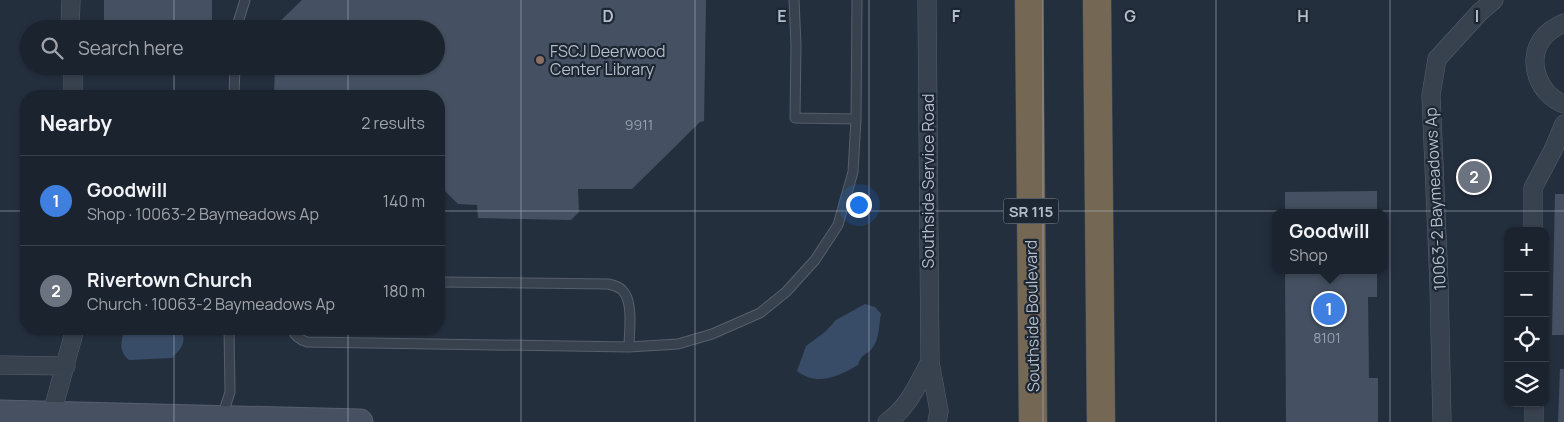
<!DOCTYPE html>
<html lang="en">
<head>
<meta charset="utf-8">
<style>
	:root { --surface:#1b232e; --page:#282f3a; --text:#f1f3f6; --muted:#a0a4aa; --line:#39404a; --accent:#8ab4f8 }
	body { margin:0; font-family:Manrope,sans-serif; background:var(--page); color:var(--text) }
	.controls { position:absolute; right:15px; bottom:15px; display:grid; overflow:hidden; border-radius:10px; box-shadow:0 1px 4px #0004 }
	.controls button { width:45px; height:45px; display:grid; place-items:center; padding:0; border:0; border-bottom:1px solid var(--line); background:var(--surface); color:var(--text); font:25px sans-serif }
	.you { position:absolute; left:858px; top:204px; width:18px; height:18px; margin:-12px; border:4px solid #fff; border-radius:50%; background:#1a73e8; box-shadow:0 0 0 8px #1a73e833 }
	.badge { display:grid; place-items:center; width:32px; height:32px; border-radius:50%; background:var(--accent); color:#fff; font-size:16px; font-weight:700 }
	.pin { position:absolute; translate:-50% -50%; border:2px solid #fff; box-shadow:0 1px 5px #0006 }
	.popup { position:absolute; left:1272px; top:209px; width:115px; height:65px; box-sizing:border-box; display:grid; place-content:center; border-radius:10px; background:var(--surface); filter:drop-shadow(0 1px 4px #0005); font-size:16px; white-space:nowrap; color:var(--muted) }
	.popup b { font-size:19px; color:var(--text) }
	.popup::after { content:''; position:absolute; left:50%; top:100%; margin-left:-10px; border:10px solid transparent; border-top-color:var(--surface) }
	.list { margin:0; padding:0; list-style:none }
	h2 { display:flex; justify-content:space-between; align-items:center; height:65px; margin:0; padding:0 20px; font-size:21px }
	h2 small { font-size:16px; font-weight:400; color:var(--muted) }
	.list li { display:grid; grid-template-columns:32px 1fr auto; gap:15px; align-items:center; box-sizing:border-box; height:90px; padding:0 20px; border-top:1px solid var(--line) }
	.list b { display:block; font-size:19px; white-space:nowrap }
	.list p { margin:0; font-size:16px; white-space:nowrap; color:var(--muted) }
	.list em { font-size:16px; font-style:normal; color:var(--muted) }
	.icon { flex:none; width:28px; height:28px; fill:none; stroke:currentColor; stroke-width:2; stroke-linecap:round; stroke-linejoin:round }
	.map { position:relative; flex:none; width:1564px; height:422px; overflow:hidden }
	.search { position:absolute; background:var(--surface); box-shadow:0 1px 4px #0004; left:20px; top:20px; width:425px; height:55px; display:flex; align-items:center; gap:12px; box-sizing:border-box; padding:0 18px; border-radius:28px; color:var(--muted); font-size:19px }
	.panel { position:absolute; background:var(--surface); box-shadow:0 1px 4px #0004; left:20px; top:90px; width:425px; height:245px; border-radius:20px }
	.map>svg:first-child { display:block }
	.water { fill:#394c67 }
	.building { fill:#455162 }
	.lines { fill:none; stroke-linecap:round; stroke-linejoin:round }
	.lane-casing { stroke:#565f6c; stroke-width:11 }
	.street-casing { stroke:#565f6c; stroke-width:19 }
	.secondary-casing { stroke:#565f6c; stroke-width:27 }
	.highway-casing { stroke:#434c59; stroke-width:29 }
	.lane { stroke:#38414e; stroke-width:9 }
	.street { stroke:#38414e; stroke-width:18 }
	.secondary { stroke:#465061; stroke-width:25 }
	.highway { stroke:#746855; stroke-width:28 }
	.grid { fill:none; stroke:#b4bcc9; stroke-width:1; stroke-opacity:0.55 }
	.education-dot { fill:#8d6e63; stroke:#1d2633; stroke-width:2 }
	.labels { text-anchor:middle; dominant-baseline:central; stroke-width:4.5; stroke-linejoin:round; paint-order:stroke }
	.number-label { font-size:14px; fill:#98a1af }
	.shield { fill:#1d2633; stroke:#878f9c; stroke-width:1 }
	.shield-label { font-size:15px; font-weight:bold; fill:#b4bcc9 }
	.poi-label { font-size:16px; fill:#b4bcc9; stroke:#1d2633; text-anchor:start }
	.street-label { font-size:16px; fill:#b4bcc9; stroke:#1d2633 }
	.grid-label { font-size:16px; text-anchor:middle; font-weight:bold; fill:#b4bcc9; stroke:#1d2633; stroke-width:4.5; stroke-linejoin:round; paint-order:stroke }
</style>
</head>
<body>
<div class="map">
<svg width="1564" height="422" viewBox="0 0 1564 422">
	<rect width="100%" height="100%" fill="#242f3e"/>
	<!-- water -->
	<path class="water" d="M865 304 875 307 881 314C879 324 879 339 873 347 867 356 862 352 858 365 839 376 817 387 797 371L806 346 825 332 836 320Z
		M125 329H180C188 341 181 349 172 358L129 360C118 351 121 341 125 329Z"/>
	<!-- building -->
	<path class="building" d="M104 0H212V29H104Z
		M302 0H706L704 121 700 122 632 189H578L579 212 571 220 478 218 477 205 458 204 439 185V96H274L275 66H436V29H275V26Z
		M1377 191V213H1285V192Z
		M1555 194H1564V335H1552Z
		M1285 270H1377V297H1368L1369 378H1378V422H1286Z
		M1560 369H1564V422H1558Z"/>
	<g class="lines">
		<!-- lane casing -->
		<g class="lane-casing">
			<path id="lane" d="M794 0 796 45 795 118 856 119
				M236 29 245 0
				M234 96 235 66
				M292 329C295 336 300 340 307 342L629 347C629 332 634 301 622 290 618 286 613 285 608 284L439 282
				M629 347 678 344 712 334 760 313 786 292 815 260 838 225 853 172 856 119 857 0
				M222 417 230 392 229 329"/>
		</g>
		<!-- street casing -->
		<g class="street-casing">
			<path id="street" d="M927 0 930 362 939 411 937 422
				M1564 23C1555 27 1548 31 1542 39 1526 62 1539 95 1564 104
				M70 29 71 0
				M73 66V96
				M1533 231V188L1553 150 1564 124
				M0 365 66 366
				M1534 403V422
				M52 413 75 329
				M887 422C909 407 917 385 930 362
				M1442 422 1439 284 1431 95 1437 59 1480 12 1494 0"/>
		</g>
		<!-- secondary casing -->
		<g class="secondary-casing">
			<path id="secondary" d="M0 413 360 422"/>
		</g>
		<!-- highway casing -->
		<g class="highway-casing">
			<path id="highway" d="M1029 0 1033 422
				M1097 0 1101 422"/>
		</g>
		<!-- lane -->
		<use href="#lane" class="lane"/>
		<!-- street -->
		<use href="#street" class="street"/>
		<!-- secondary -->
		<use href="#secondary" class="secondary"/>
		<!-- highway -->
		<use href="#highway" class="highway"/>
	</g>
	<!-- grid -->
	<path class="grid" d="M174 0V29M348 0V29M521 0V422M695 0V422M869 0V422M1043 0V422M1216 0V422M1390 0V422M174 66V96M348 66V96M0 211H26M439 211H1564M174 329V422M348 329V422"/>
	<!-- markers -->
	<circle class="education-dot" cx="540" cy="60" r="5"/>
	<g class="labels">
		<!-- number labels -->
		<g class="number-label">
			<text x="639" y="124">9911</text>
			<text x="1327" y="337">8101</text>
		</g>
		<!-- shield labels -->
		<rect class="shield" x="1003.5" y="198.5" width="55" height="25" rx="4"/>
		<g class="shield-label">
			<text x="1031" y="211">SR 115</text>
		</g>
		<!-- poi labels -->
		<g class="poi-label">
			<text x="550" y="51">FSCJ Deerwood<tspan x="550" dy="18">Center Library</tspan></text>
		</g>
		<!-- street labels -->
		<g class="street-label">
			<text transform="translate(928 181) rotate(-90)">Southside Service Road</text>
			<text transform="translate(1435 199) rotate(-93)">10063-2 Baymeadows Ap</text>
			<text transform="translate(1032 316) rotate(-91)">Southside Boulevard</text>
		</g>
	</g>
	<g class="grid-label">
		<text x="608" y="22">D</text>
		<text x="782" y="22">E</text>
		<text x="956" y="22">F</text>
		<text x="1130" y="22">G</text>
		<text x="1303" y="22">H</text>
		<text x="1477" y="22">I</text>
	</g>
</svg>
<div class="controls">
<button>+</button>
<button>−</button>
<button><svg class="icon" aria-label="locate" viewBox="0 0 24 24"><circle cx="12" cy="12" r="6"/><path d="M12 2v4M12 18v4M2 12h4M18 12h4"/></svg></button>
<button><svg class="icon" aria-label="layers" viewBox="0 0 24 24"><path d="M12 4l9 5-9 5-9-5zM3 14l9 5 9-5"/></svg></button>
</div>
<div class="you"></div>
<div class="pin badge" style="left:1329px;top:309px;background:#3f7fe0">1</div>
<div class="popup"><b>Goodwill</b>Shop</div>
<div class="pin badge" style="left:1474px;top:177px;background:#6b7280">2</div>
<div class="search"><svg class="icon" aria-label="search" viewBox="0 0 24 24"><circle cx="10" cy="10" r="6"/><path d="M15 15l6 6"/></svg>Search here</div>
<section class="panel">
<h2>Nearby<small>2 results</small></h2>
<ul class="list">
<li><span class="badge" style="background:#3f7fe0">1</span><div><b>Goodwill</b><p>Shop · 10063-2 Baymeadows Ap</p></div><em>140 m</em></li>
<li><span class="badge" style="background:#6b7280">2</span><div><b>Rivertown Church</b><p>Church · 10063-2 Baymeadows Ap</p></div><em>180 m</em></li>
</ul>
</section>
</div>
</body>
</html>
